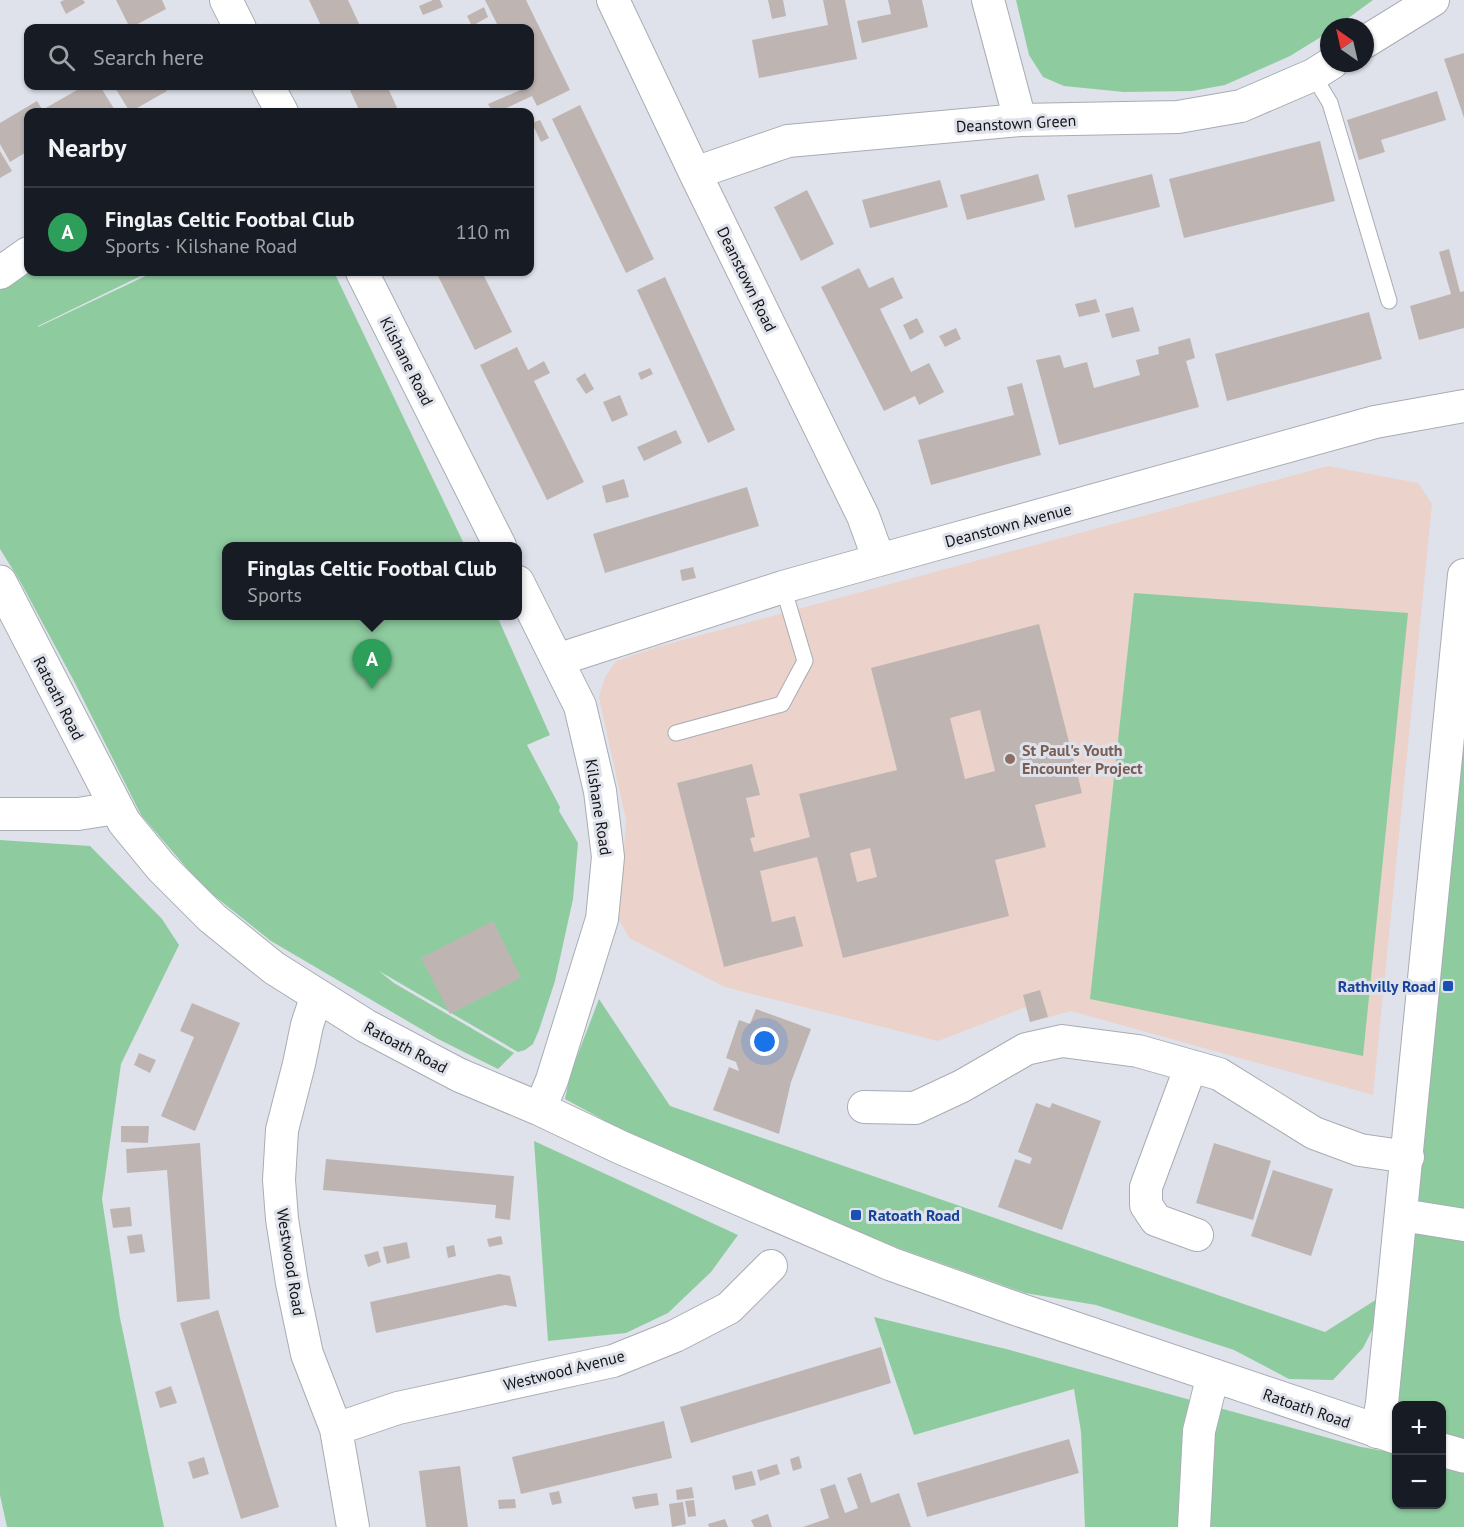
<!DOCTYPE html>
<html lang="en">
<head>
<meta charset="utf-8">
<style>
	:root { --surface:#171b24; --page:#20242c; --text:#f1f3f6; --muted:#9ea1a6; --line:#363941; --accent:#b7449d }
	body { margin:0; font-family:"PT Sans",sans-serif; background:var(--page); color:var(--text) }
	.controls { position:absolute; right:18px; bottom:18px; display:grid; overflow:hidden; border-radius:12px; box-shadow:0 2px 4px #0004 }
	.controls button { width:54px; height:54px; display:grid; place-items:center; padding:0; border:0; border-bottom:2px solid var(--line); background:var(--surface); color:var(--text); font:30px sans-serif }
	.compass { position:absolute; left:1320px; top:18px; width:54px; height:54px; border-radius:50%; background:var(--surface); box-shadow:0 2px 4px #0004; rotate:326deg }
	.you { position:absolute; left:765px; top:1042px; width:21px; height:21px; margin:-15px; border:4px solid #fff; border-radius:50%; background:#1a73e8; box-shadow:0 0 0 9px #1a73e833 }
	.badge { display:grid; place-items:center; width:39px; height:39px; border-radius:50%; background:var(--accent); color:#fff; font-size:20px; font-weight:700 }
	.pin { position:absolute; translate:-50% -50px; filter:drop-shadow(0 2px 3px #0008) }
	.pin::after { content:''; position:absolute; top:32px; width:21px; height:18px; background:inherit; clip-path:polygon(0 0,100% 0,50% 100%) }
	.popup { position:absolute; left:222px; top:542px; width:300px; height:78px; box-sizing:border-box; display:grid; place-content:center; border-radius:12px; background:var(--surface); filter:drop-shadow(0 2px 4px #0005); font-size:20px; white-space:nowrap; color:var(--muted) }
	.popup b { font-size:22px; color:var(--text) }
	.popup::after { content:''; position:absolute; left:50%; top:100%; margin-left:-12px; border:12px solid transparent; border-top-color:var(--surface) }
	.list { margin:0; padding:0; list-style:none }
	h2 { display:flex; justify-content:space-between; align-items:center; height:78px; margin:0; padding:0 24px; font-size:26px }
	h2 small { font-size:20px; font-weight:400; color:var(--muted) }
	.list li { display:grid; grid-template-columns:39px 1fr auto; gap:18px; align-items:center; box-sizing:border-box; height:90px; padding:0 24px; border-top:2px solid var(--line) }
	.list b { display:block; font-size:22px; white-space:nowrap }
	.list p { margin:0; font-size:20px; white-space:nowrap; color:var(--muted) }
	.list em { font-size:20px; font-style:normal; color:var(--muted) }
	.icon { flex:none; width:33px; height:33px; fill:none; stroke:currentColor; stroke-width:2; stroke-linecap:round; stroke-linejoin:round }
	.map { position:relative; flex:none; width:1464px; height:1527px; overflow:hidden }
	.search { position:absolute; background:var(--surface); box-shadow:0 2px 4px #0004; left:24px; top:24px; width:510px; height:66px; display:flex; align-items:center; gap:15px; box-sizing:border-box; padding:0 21px; border-radius:12px; color:var(--muted); font-size:22px }
	.panel { position:absolute; background:var(--surface); box-shadow:0 2px 4px #0004; left:24px; top:108px; width:510px; height:168px; border-radius:12px }
	.map>svg:first-child { display:block }
	.education { fill:#ebd2cb }
	.green { fill:#8ecca0 }
	.building { fill:#beb5b3; fill-rule:evenodd }
	.lines { fill:none; stroke-linecap:round; stroke-linejoin:round }
	.service-casing { stroke:#a8acb3; stroke-width:17 }
	.minor-casing { stroke:#a8acb3; stroke-width:34 }
	.tertiary-casing { stroke:#a8acb3; stroke-width:35 }
	.service { stroke:#fff; stroke-width:15 }
	.minor { stroke:#fff; stroke-width:32 }
	.tertiary { stroke:#fff; stroke-width:33 }
	.education-dot { fill:#8d6e63; stroke:#dfe2ea; stroke-width:2 }
	.transit-dot { fill:#1a4fb4; stroke:#dfe2ea; stroke-width:2 }
	.labels { text-anchor:middle; dominant-baseline:central; stroke-width:6; stroke-linejoin:round; paint-order:stroke }
	.street-label { font-size:16px; fill:#121416; stroke:#dfe2ea }
	.education-label { font-size:16px; font-weight:bold; fill:#785e54; stroke:#dfe2ea; text-anchor:start }
	.transit-label { font-size:16px; font-weight:bold; fill:#164399; stroke:#dfe2ea; text-anchor:end }
</style>
</head>
<body>
<div class="map">
<svg width="1464" height="1527" viewBox="0 0 1464 1527">
	<rect width="100%" height="100%" fill="#dfe2ea"/>
	<!-- education -->
	<path class="education" d="M1328 466 1418 483 1432 504 1373 1095 1071 1011 1030 1022 1026 1007 938 1041 725 987 629 938 619 920 626 820 599 697 605 677 616 661 657 647Z"/>
	<!-- green -->
	<path class="green" d="M1016 0H1373L1336 27H1329V32L1290 56 1225 85 1192 91 1124 92 1064 86 1043 77 1029 55Z
		M28 272H149L38 326V327L154 272H334L465 546H226V616H497L550 735 527 745 560 807 559 811 578 843 573 899 555 981 539 1030 533 1044 525 1050 518 1052 379 971 394 983 514 1053 498 1069 438 1039 271 941 203 887 141 815 75 683 20 581 0 549V281Z
		M1464 585V1452L1442 1444V1406H1396V1429L1381 1423Z
		M1134 593 1408 613 1363 1056 1090 999Z
		M0 840 90 846 162 919 179 945 121 1064 102 1199 120 1318 164 1527H7L0 1495Z
		M599 999 670 1106 1325 1332 1393 1289 1363 1348 1333 1380 1289 1379 1234 1350 1096 1305 1025 1293 811 1217 633 1136 565 1099 570 1075Z
		M534 1141 738 1235 711 1272 668 1313 626 1333 548 1341Z
		M874 1317 1010 1350 1361 1447 1396 1453V1504H1442V1460L1464 1463V1527H1085L1081 1432 1074 1389 914 1435Z"/>
	<!-- building -->
	<path class="building" d="M64 0H83L85 3 66 14 60 2Z
		M116 0H162L166 9 130 28Z
		M309 0H348L361 28H322Z
		M433 0H440L443 7 423 15 419 6Z
		M485 0H526L570 90 537 106 532 96 498 112H493L488 104 530 86V28H499Z
		M768 0H783L786 16 772 19Z
		M823 0H845L857 59 759 78 752 40 828 25Z
		M888 0H922L928 27 862 43 857 21 891 14Z
		M484 7 488 17 472 26 467 16Z
		M1464 53V118L1444 59Z
		M84 86H100L116 112H47L44 109Z
		M114 86H164L167 91 130 112Z
		M348 86H387L399 112H360Z
		M1437 91 1446 120 1381 140 1385 152 1359 160 1347 120Z
		M37 101 44 112H28V151L10 162 0 144V123Z
		M580 105 654 259 626 273 552 119Z
		M540 120 549 138 541 142 532 123Z
		M1320 141 1335 201 1184 238 1169 179Z
		M0 151 12 171 0 178Z
		M1038 174 1045 200 967 220 960 195Z
		M1152 174 1160 207 1075 228 1067 195Z
		M940 180 948 207 870 228 862 200Z
		M807 190 834 244 801 261 774 207Z
		M1449 249 1460 292 1464 291V328L1419 340 1410 306 1451 294 1439 252Z
		M859 268 869 288 893 277 903 298 880 309 911 372 929 363 944 392 919 405 915 396 884 411 821 287Z
		M436 272H482L512 332 475 350Z
		M665 277 735 430 708 443 637 290Z
		M1096 299 1100 312 1079 317 1075 304Z
		M1133 307 1140 331 1112 338 1105 314Z
		M1369 312 1382 359 1227 401 1215 354Z
		M917 318 924 332 910 340 903 325Z
		M956 328 961 339 945 347 939 336Z
		M1190 338 1195 358 1186 361 1199 407 1059 445 1036 360 1060 355 1064 368 1087 362 1094 388 1140 375 1136 360 1159 354 1158 347Z
		M517 347 528 370 544 361 550 373 534 381 584 482 547 500 480 365Z
		M650 368 653 374 641 380 638 373Z
		M585 373 594 389 586 394 576 379Z
		M1022 383 1041 455 931 485 918 440 1014 415 1007 387Z
		M620 395 628 415 612 422 603 402Z
		M676 430 682 443 644 461 637 447Z
		M624 479 629 497 606 503 602 486Z
		M747 487 759 526 605 573 593 534Z
		M693 567 696 578 682 581 680 570Z
		M1039 624 1082 793 1035 805 1046 847 995 860 1009 916 843 958 817 857 760 871 772 922 795 916 803 946 724 967 677 783 752 764 760 795 746 798 755 837 750 838 754 852 810 837 799 794 897 770 871 668ZM980 710 995 771 965 779 950 718ZM870 848 877 877 857 882 850 853Z
		M493 921 521 978 450 1014 421 958Z
		M1040 990 1048 1017 1030 1022 1023 995Z
		M192 1003 240 1023 195 1131 161 1116 194 1037 180 1031Z
		M756 1009 811 1029 791 1082 779 1134 713 1110 729 1067 739 1071 736 1062 726 1058 739 1020 750 1024Z
		M139 1053 156 1060 150 1073 134 1065Z
		M1036 1103 1050 1108 1052 1103 1101 1121 1062 1230 998 1207 1015 1159 1030 1164 1032 1158 1018 1152Z
		M121 1126H149L148 1143 121 1142Z
		M200 1143 210 1299 177 1302 167 1170 127 1173 126 1149Z
		M1214 1143 1271 1161 1253 1220 1196 1203Z
		M326 1159 514 1176 510 1220 495 1218 496 1205 323 1190Z
		M1273 1170 1333 1189 1311 1256 1251 1236Z
		M130 1207 132 1226 113 1228 110 1209Z
		M142 1234 145 1252 130 1254 127 1236Z
		M501 1236 503 1244 489 1247 487 1239Z
		M407 1242 410 1258 387 1264 383 1247Z
		M454 1245 456 1256 448 1258 446 1247Z
		M378 1251 381 1262 368 1267 364 1255Z
		M499 1274 510 1276 517 1307 505 1305 376 1333 370 1302Z
		M218 1310 279 1507 241 1519 180 1323Z
		M881 1347 891 1383 691 1443 680 1407Z
		M171 1386 177 1403 160 1408 155 1392Z
		M664 1421 672 1458 521 1494 512 1457Z
		M1069 1439 1079 1473 927 1517 917 1483Z
		M799 1456 802 1468 793 1471 790 1459Z
		M204 1457 209 1474 193 1479 188 1462Z
		M777 1464 780 1474 760 1481 757 1470Z
		M460 1466 468 1527H426L419 1471Z
		M752 1471 756 1485 735 1490 732 1476Z
		M861 1473 871 1503 899 1493 911 1527H803L829 1518 820 1489 835 1484 845 1513 858 1508 847 1478Z
		M692 1487 694 1498 677 1500 676 1490Z
		M559 1491 562 1503 552 1505 549 1493Z
		M657 1493 659 1505 635 1509 632 1497Z
		M515 1499 516 1508 499 1509 498 1500Z
		M694 1500 696 1516 688 1517 685 1501Z
		M683 1502 686 1524 672 1527 669 1504Z
		M768 1514 772 1527H754L751 1520Z
		M725 1519 728 1527H709L708 1524Z"/>
	<g class="lines">
		<!-- service casing -->
		<g class="service-casing">
			<path id="service" d="M1313 75 1330 103 1389 301
				M676 733 782 704 805 661 783 587"/>
		</g>
		<!-- minor casing -->
		<g class="minor-casing">
			<path id="minor" d="M226 0 240 28
				M613 0 695 173 863 516 879 560
				M988 0 1020 120
				M1365 42 1433 0
				M268 86 282 112
				M695 173 788 141 1020 120 1178 117 1241 106 1313 75 1332 63
				M362 272 500 546
				M0 273 28 253
				M518 582 580 706 600 791 608 857 602 919 552 1080 540 1109
				M557 660 783 587 879 560 1375 422 1464 406
				M0 814H78L116 808
				M317 995 307 1025 299 1064 282 1130 279 1180 282 1219 292 1283 307 1354 336 1429 353 1527
				M1191 1066 1146 1187V1205L1156 1220 1197 1235
				M864 1107 915 1108 962 1086 1026 1049 1062 1041 1138 1051 1219 1074 1314 1133 1360 1150 1408 1157
				M1402 1215 1464 1225
				M336 1429 398 1408 613 1361 675 1336 729 1308 771 1266
				M1377 1432 1382 1403 1464 575
				M1194 1527 1199 1431 1213 1375"/>
		</g>
		<!-- tertiary casing -->
		<g class="tertiary-casing">
			<path id="tertiary" d="M0 582 124 822 161 867 212 918 274 968 366 1026 459 1075 540 1109 622 1148 891 1264 1014 1308 1396 1437
				M1442 1450 1464 1456"/>
		</g>
		<!-- service -->
		<use href="#service" class="service"/>
		<!-- minor -->
		<use href="#minor" class="minor"/>
		<!-- tertiary -->
		<use href="#tertiary" class="tertiary"/>
	</g>
	<!-- markers -->
	<circle class="education-dot" cx="1010" cy="759" r="6"/>
	<g class="transit-dot">
		<rect x="1442" y="980" width="12" height="12" rx="3"/>
		<rect x="850" y="1209" width="12" height="12" rx="3"/>
	</g>
	<g class="labels">
		<!-- street labels -->
		<g class="street-label">
			<text transform="translate(1016 123) rotate(-3)">Deanstown Green</text>
			<text transform="translate(747 279) rotate(64)">Deanstown Road</text>
			<text transform="translate(407 361) rotate(63)">Kilshane Road</text>
			<text transform="translate(1008 525) rotate(-15)">Deanstown Avenue</text>
			<text transform="translate(59 698) rotate(63)">Ratoath Road</text>
			<text transform="translate(599 807) rotate(81)">Kilshane Road</text>
			<text transform="translate(406 1047) rotate(28)">Ratoath Road</text>
			<text transform="translate(291 1262) rotate(81)">Westwood Road</text>
			<text transform="translate(564 1370) rotate(-14)">Westwood Avenue</text>
			<text transform="translate(1307 1408) rotate(19)">Ratoath Road</text>
		</g>
		<!-- education labels -->
		<g class="education-label">
			<text x="1022" y="750">St Paul's Youth<tspan x="1022" dy="18">Encounter Project</tspan></text>
		</g>
		<!-- transit labels -->
		<g class="transit-label">
			<text x="1436" y="986">Rathvilly Road</text>
			<text x="868" y="1215" text-anchor="start">Ratoath Road</text>
		</g>
	</g>
</svg>
<div class="controls">
<button>+</button>
<button>−</button>
</div>
<svg class="compass" viewBox="-18 -18 36 36"><path d="M0-13l5 13h-10z" fill="#e53935"/><path d="M0 13l5-13h-10z" fill="#9ea1a6"/></svg>
<div class="you"></div>
<div class="pin badge" style="left:372px;top:689px;background:#2e9e5b">A</div>
<div class="popup"><b>Finglas Celtic Footbal Club</b>Sports</div>
<div class="search"><svg class="icon" aria-label="search" viewBox="0 0 24 24"><circle cx="10" cy="10" r="6"/><path d="M15 15l6 6"/></svg>Search here</div>
<section class="panel">
<h2>Nearby<small></small></h2>
<ul class="list">
<li><span class="badge" style="background:#2e9e5b">A</span><div><b>Finglas Celtic Footbal Club</b><p>Sports · Kilshane Road</p></div><em>110 m</em></li>
</ul>
</section>
</div>
</body>
</html>
